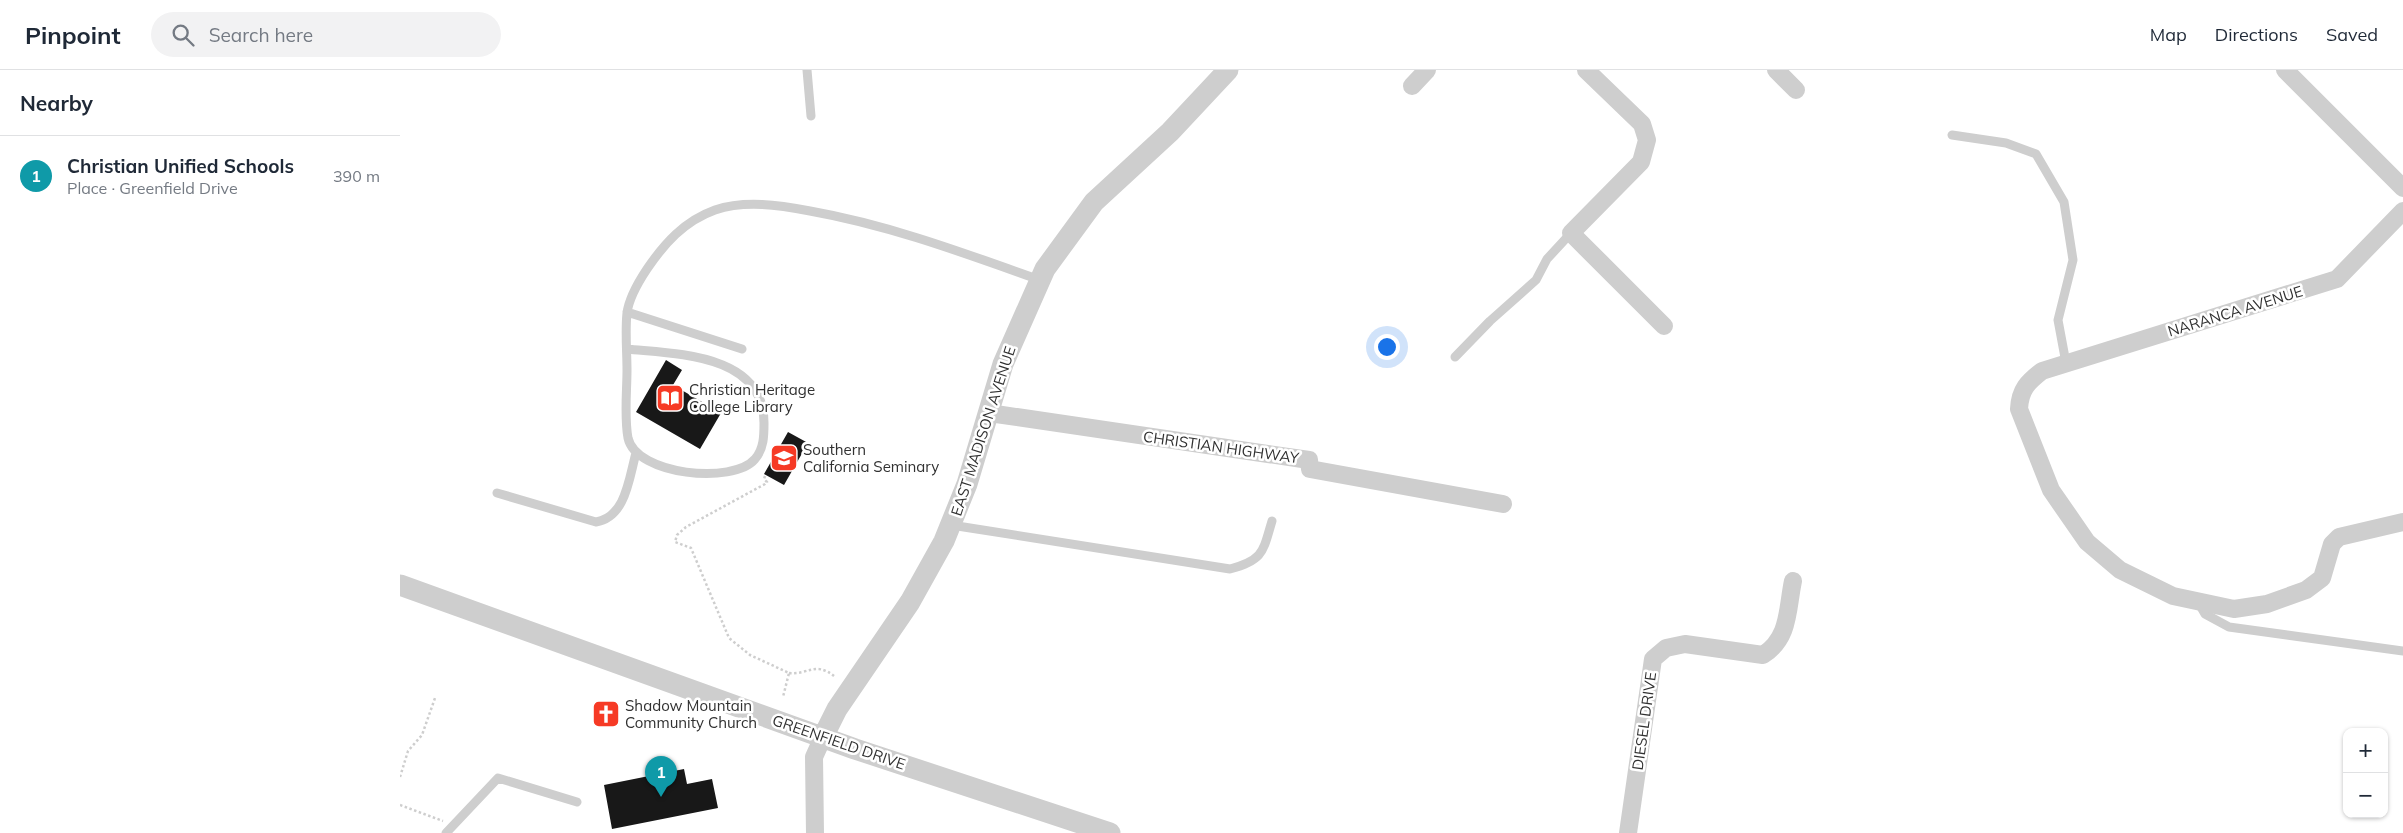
<!DOCTYPE html>
<html lang="en">
<head>
<meta charset="utf-8">
<style>
	:root { --surface:#fff; --page:#f2f2f3; --text:#1f2937; --muted:#747a83; --line:#e0e1e3; --accent:#f63a25 }
	body { margin:0; font-family:Mulish,sans-serif; background:var(--page); color:var(--text) }
	.controls { position:absolute; right:15px; bottom:15px; display:grid; overflow:hidden; border-radius:10px; box-shadow:0 1px 4px #0004 }
	.controls button { width:45px; height:45px; display:grid; place-items:center; padding:0; border:0; border-bottom:1px solid var(--line); background:var(--surface); color:var(--text); font:25px sans-serif }
	.you { position:absolute; left:986px; top:276px; width:18px; height:18px; margin:-12px; border:4px solid #fff; border-radius:50%; background:#1a73e8; box-shadow:0 0 0 8px #1a73e833 }
	.badge { display:grid; place-items:center; width:32px; height:32px; border-radius:50%; background:var(--accent); color:#fff; font-size:16px; font-weight:700 }
	.pin { position:absolute; translate:-50% -41px; filter:drop-shadow(0 1px 2px #0008) }
	.pin::after { content:''; position:absolute; top:26px; width:18px; height:15px; background:inherit; clip-path:polygon(0 0,100% 0,50% 100%) }
	.list { margin:0; padding:0; list-style:none }
	h2 { display:flex; justify-content:space-between; align-items:center; height:65px; margin:0; padding:0 20px; font-size:21px }
	h2 small { font-size:16px; font-weight:400; color:var(--muted) }
	.list li { display:grid; grid-template-columns:32px 1fr auto; gap:15px; align-items:center; box-sizing:border-box; height:80px; padding:0 20px; border-top:1px solid var(--line) }
	.list b { display:block; font-size:19px; white-space:nowrap }
	.list p { margin:0; font-size:16px; white-space:nowrap; color:var(--muted) }
	.list em { font-size:16px; font-style:normal; color:var(--muted) }
	.icon { flex:none; width:28px; height:28px; fill:none; stroke:currentColor; stroke-width:2; stroke-linecap:round; stroke-linejoin:round }
	.map { position:relative; flex:none; width:2003px; height:763px; overflow:hidden }
	header { display:flex; align-items:center; gap:30px; box-sizing:border-box; height:70px; padding:0 25px; background:var(--surface); border-bottom:1px solid var(--line) }
	header strong { font-size:24px }
	nav { display:flex; gap:28px; margin-inline-start:auto; font-size:18px }
	.search { width:350px; height:45px; background:var(--page); display:flex; align-items:center; gap:12px; box-sizing:border-box; padding:0 18px; border-radius:28px; color:var(--muted); font-size:19px }
	main { display:flex }
	aside { flex:1; background:var(--surface) }
	.map>svg:first-child { display:block }
	.building { fill:#181818 }
	.lines { fill:none; stroke-linecap:round; stroke-linejoin:round }
	.path { stroke:#cecece; stroke-width:2.5; stroke-dasharray:2.5 2.5; stroke-linecap:butt }
	.service { stroke:#cecece; stroke-width:9 }
	.minor { stroke:#cecece; stroke-width:18 }
	.tertiary { stroke:#cecece; stroke-width:21 }
	.labels { text-anchor:middle; dominant-baseline:central; stroke-width:5; stroke-linejoin:round; paint-order:stroke }
	.street-label { font-size:15px; fill:#313131; stroke:#fff }
	.poi-label { font-size:15px; fill:#313131; stroke:#fff; text-anchor:start }
</style>
</head>
<body>
<header>
<strong>Pinpoint</strong>
<div class="search"><svg class="icon" aria-label="search" viewBox="0 0 24 24"><circle cx="10" cy="10" r="6"/><path d="M15 15l6 6"/></svg>Search here</div>
<nav><a>Map</a><a>Directions</a><a>Saved</a></nav>
</header>
<main>
<aside>
<h2>Nearby<small></small></h2>
<ul class="list">
<li><span class="badge" style="background:#0f9aa8">1</span><div><b>Christian Unified Schools</b><p>Place · Greenfield Drive</p></div><em>390 m</em></li>
</ul>
</aside>
<div class="map">
<svg width="2003" height="763" viewBox="0 0 2003 763">
	<rect width="100%" height="100%" fill="#fff"/>
	<!-- building -->
	<path class="building" d="M266 290 282 300 273 315 321 343 300 379 236 342Z
		M388 362 408 373 384 415 364 404Z
		M284 699 287 714 312 709 318 738 212 759 204 715Z"/>
	<g class="lines">
		<!-- path -->
		<path class="path" d="M365 406 364 409 367 412 365 414 286 457 277 465 275 472 291 478 329 568 350 585 389 603 383 627
			M389 603C408 605 415 591 434 606
			M0 707 8 681 22 665 35 628
			M0 735 43 751"/>
		<!-- service -->
		<path class="service" d="M407 0 411 46
			M1552 65 1606 73 1636 84 1664 132 1673 190 1658 250 1666 293
			M227 242 342 279
			M227 279C275 284 364 283 364 353 364 365 364 379 355 389 333 415 236 405 228 368 224 346 227 322 227 300 227 282 225 261 227 243 229 228 239 211 247 199 264 174 284 151 315 140 345 130 379 135 410 141 489 155 564 183 640 210
			M1055 287 1090 251 1136 210 1147 189 1171 163
			M97 423 196 452C226 447 229 408 236 383
			M551 455 830 499C864 490 863 481 872 451
			M1798 532 1805 544 1829 557 2003 581
			M46 763 98 708 177 732"/>
		<!-- minor -->
		<path class="minor" d="M1186 0 1242 54 1247 70 1241 92 1171 163 1264 256
			M1376 0 1396 20
			M1885 0 2003 118
			M1012 16 1027 0
			M2003 141 1937 209 1642 301C1628 312 1620 319 1619 339L1651 420 1687 472 1720 500 1773 526 1834 539 1867 534 1906 520 1922 508 1932 474 1939 467 2003 452
			M589 343 909 390 910 399 1103 434
			M415 763 414 687 423 667
			M1228 763 1253 589 1266 578 1285 574 1363 585C1390 568 1387 539 1393 511"/>
		<!-- tertiary -->
		<path class="tertiary" d="M0 515 455 679 710 763
			M423 667 437 639 510 532 544 471 567 414 603 294 645 199 694 132 770 62 828 0"/>
	</g>
	<!-- icons -->
	<defs>
		<g id="library-square" transform="scale(1.4375)"><rect x="-9" y="-9" width="18" height="18" rx="4" fill="#f63a25" stroke="#fff"/><path d="M-6-4Q-3-5.5-.7-3.5V5Q-3 3-6 4ZM6-4Q3-5.5 .7-3.5V5Q3 3 6 4Z" fill="#fff"/></g>
		<g id="school-square" transform="scale(1.4375)"><rect x="-9" y="-9" width="18" height="18" rx="4" fill="#f63a25" stroke="#fff"/><path d="M0-5L7-2L0 1L-7-2ZM-4 1L0 2.5L4 1V4Q0 6-4 4Z" fill="#fff"/></g>
		<g id="church-square" transform="scale(1.4375)"><rect x="-9" y="-9" width="18" height="18" rx="4" fill="#f63a25" stroke="#fff"/><path d="M-1.2-6h2.4v3.5h3.3v2.4h-3.3V6h-2.4V-.1h-3.3v-2.4h3.3Z" fill="#fff"/></g>
	</defs>
	<g fill-rule="evenodd">
		<use href="#library-square" x="270" y="328"/>
		<use href="#school-square" x="384" y="388"/>
		<use href="#church-square" x="206" y="644"/>
	</g>
	<g class="labels">
		<!-- street labels -->
		<g class="street-label">
			<text transform="translate(1835 241) rotate(-17)">NARANCA AVENUE</text>
			<text transform="translate(583 361) rotate(-72)">EAST MADISON AVENUE</text>
			<text transform="translate(821 377) rotate(8)">CHRISTIAN HIGHWAY</text>
			<text transform="translate(1244 651) rotate(-82)">DIESEL DRIVE</text>
			<text transform="translate(439 672) rotate(19)">GREENFIELD DRIVE</text>
		</g>
		<!-- poi labels -->
		<g class="poi-label">
			<text x="289" y="319">Christian Heritage<tspan x="289" dy="17">College Library</tspan></text>
			<text x="403" y="379">Southern<tspan x="403" dy="17">California Seminary</tspan></text>
			<text x="225" y="635">Shadow Mountain<tspan x="225" dy="17">Community Church</tspan></text>
		</g>
	</g>
</svg>
<div class="controls">
<button>+</button>
<button>−</button>
</div>
<div class="you"></div>
<div class="pin badge" style="left:261px;top:727px;background:#0f9aa8">1</div>
</div>
</main>
</body>
</html>
